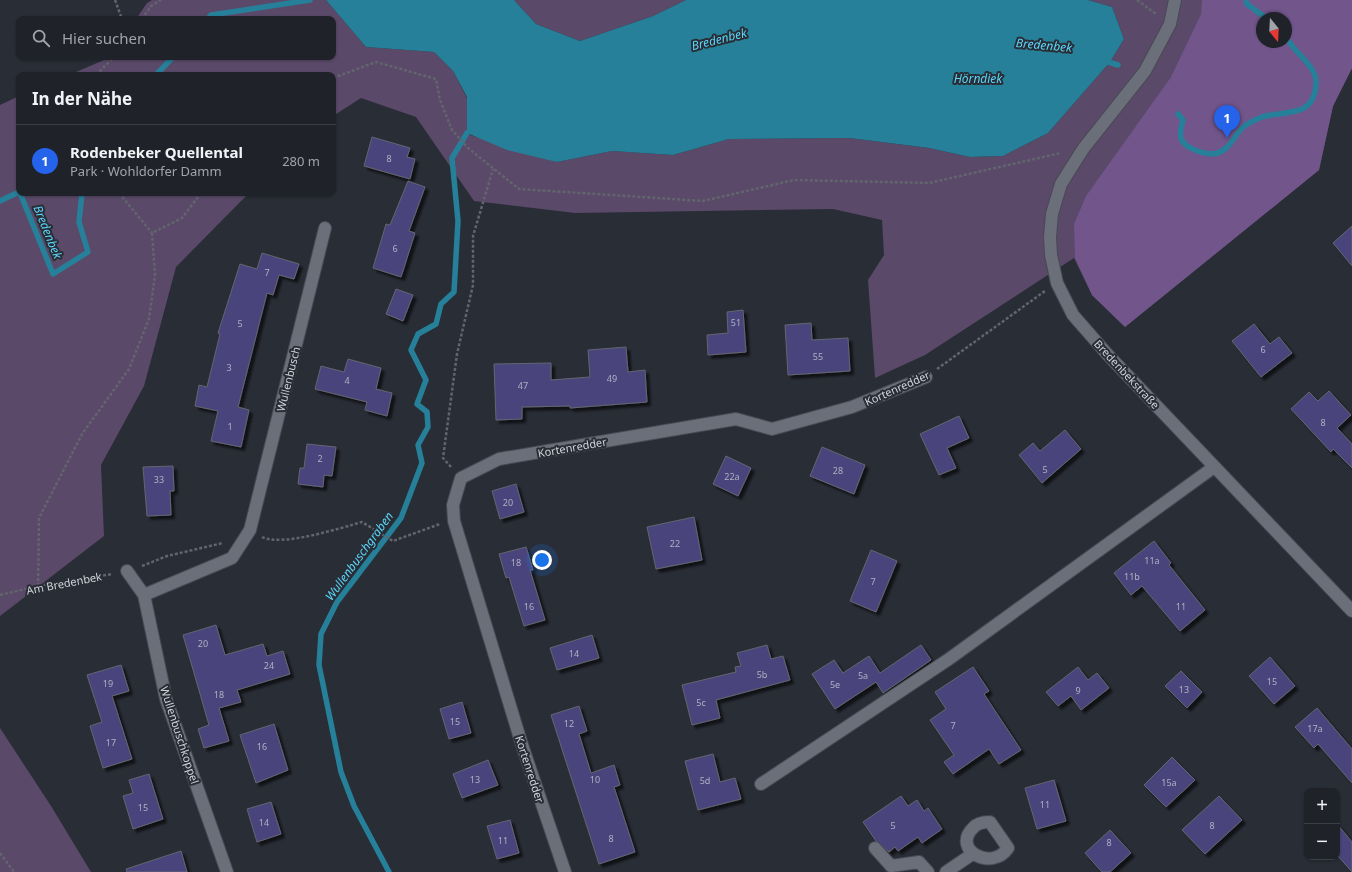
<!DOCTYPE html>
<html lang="de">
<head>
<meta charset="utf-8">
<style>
	:root { --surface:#1f2228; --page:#272a30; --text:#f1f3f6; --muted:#a1a4a8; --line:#3c3f45; --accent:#2563eb }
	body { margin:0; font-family:"Noto Sans",sans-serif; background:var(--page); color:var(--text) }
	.controls { position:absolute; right:12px; bottom:12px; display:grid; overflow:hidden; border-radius:8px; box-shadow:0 1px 3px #0004 }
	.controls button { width:36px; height:36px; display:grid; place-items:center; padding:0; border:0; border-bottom:1px solid var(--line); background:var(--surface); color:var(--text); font:20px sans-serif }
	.compass { position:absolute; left:1256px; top:12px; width:36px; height:36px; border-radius:50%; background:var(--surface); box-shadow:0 1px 3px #0004; rotate:162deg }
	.you { position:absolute; left:542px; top:560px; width:14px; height:14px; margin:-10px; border:3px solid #fff; border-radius:50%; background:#1a73e8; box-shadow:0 0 0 6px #1a73e833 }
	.badge { display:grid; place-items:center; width:26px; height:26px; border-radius:50%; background:var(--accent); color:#fff; font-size:13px; font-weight:700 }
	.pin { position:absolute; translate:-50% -33px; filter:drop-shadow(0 1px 2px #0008) }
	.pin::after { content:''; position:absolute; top:21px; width:14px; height:12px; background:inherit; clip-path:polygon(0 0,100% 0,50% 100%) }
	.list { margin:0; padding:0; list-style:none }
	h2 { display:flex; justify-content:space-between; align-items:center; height:52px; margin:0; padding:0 16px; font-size:17px }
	h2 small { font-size:13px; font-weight:400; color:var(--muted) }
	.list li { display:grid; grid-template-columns:26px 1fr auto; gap:12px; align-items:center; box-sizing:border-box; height:72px; padding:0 16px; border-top:1px solid var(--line) }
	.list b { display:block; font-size:15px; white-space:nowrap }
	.list p { margin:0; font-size:13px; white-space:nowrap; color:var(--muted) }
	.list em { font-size:13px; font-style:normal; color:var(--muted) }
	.icon { flex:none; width:22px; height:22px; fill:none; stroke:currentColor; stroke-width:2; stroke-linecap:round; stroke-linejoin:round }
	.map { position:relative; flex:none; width:1352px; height:872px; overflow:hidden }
	.search { position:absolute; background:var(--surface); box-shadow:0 1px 3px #0004; left:16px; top:16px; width:320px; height:44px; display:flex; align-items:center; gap:10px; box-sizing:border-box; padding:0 14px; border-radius:8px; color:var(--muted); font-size:15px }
	.panel { position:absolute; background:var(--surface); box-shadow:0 1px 3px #0004; left:16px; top:72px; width:320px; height:124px; border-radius:8px }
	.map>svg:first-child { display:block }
	.green { fill:#5a4969; fill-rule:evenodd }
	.forest { fill:#71558b; fill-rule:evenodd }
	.water { fill:#268099 }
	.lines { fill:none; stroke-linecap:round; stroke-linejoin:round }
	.stream { stroke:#268099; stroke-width:5.5 }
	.building { fill:#49447b; stroke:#656571; filter:url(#shadow) }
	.minor-casing { stroke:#474a52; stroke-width:14 }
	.path { stroke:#62656d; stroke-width:2.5; stroke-dasharray:3 2; stroke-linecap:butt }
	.minor { stroke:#6a6f7a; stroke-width:12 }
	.labels { text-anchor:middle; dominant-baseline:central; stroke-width:4; stroke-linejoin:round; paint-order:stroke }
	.number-label { font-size:9px; fill:#afb0c2 }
	.street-label { font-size:11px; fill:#d1d4da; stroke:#292d36 }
	.water-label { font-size:12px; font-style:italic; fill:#5ad6fa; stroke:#292d36 }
</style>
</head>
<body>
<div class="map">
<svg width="1352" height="872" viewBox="0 0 1352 872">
	<defs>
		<filter id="shadow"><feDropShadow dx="3.5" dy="3.5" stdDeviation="1" flood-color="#0009"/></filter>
	</defs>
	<rect width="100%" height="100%" fill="#292d36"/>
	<!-- green -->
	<path class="green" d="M152 0H326L366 47 434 52 453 71 467 98V134L557 162 612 151 673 155 729 139 849 138 929 148 970 157 1003 156 1048 133 1110 62 1124 39 1112 7 1088 0H1352V68L1333 106 1319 170 1125 327 1092 295 1074 258 925 355 875 378 868 280 884 255 882 220 833 209 575 213 474 201 416 117 361 98 333 116V75H69L111 57H333V19H136L147 3ZM1262 18H1286V42H1262Z
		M514 0H686L653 16 580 41 536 24Z
		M19 96V193H249L176 267 144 386 101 465 104 536 0 616V105Z
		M0 728 51 806 91 872H0Z"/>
	<!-- forest -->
	<path class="forest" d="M1202 0H1352V68L1333 106 1319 170 1125 327 1092 295 1075 258 1074 224 1086 196 1171 77 1201 14ZM1262 18H1286V42H1262Z"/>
	<!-- water -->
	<path class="water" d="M326 0H514L536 24 580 41 653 16 686 0H1088L1112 7 1124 39 1110 62 1048 133 1003 156 970 157 929 148 849 138 729 139 673 155 612 151 557 162 507 150 467 133V97L453 71 434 52 366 47Z"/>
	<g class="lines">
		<!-- stream -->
		<path class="stream" d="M1246 0 1247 4 1266 18
			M208 19 211 15 310 0
			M1105 61 1118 65
			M156 75 173 57
			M1178 114 1183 120C1182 126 1179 132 1181 138 1184 149 1208 156 1218 153 1231 149 1235 132 1246 125 1250 122 1257 119 1262 117 1285 110 1313 119 1316 85 1318 66 1294 53 1286 37
			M20 193 53 274 88 252 79 222 82 193
			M0 201 19 192
			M389 872 354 806 341 772 319 665 321 634 337 602 401 518 422 463 418 445 428 427 427 412 417 404 426 380 411 350 418 334 436 324 441 304 454 292 458 221 452 158 467 133"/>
	</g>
	<!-- building -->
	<path class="building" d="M372 137 410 148 407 157 415 159 410 179 364 166Z
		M408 181 425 187 409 231 415 233 401 277 373 268 386 224 390 225Z
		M1352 226V266L1333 243Z
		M262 253 299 264 294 279 279 275 273 295 267 293 238 407 249 410 241 447 211 441 218 411 195 406 199 385 207 387 220 334 218 333 240 264 257 269Z
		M396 289 413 295 403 321 386 314Z
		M743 310 746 352 708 355 707 335 728 333 727 312Z
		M811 323 812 340 848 338 850 371 788 375 785 325Z
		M1254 324 1270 344 1279 337 1292 353 1261 377 1232 341Z
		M626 347 628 372 645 370 647 402 570 408V406L522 407V419L496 420 494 364 551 363V380L590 377 588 350Z
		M348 359 381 368 376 389 392 393 387 416 365 410 367 402 315 389 321 366 344 372Z
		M1329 391 1351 415 1337 428 1352 444V468L1333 449 1331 452 1291 409 1309 392 1318 401Z
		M959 416 969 438 947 448 956 468 939 475 920 434Z
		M1065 430 1081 449 1042 483 1019 455 1033 443 1040 451Z
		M307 444 336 447 332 476 324 475 323 487 298 484 300 468H304Z
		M822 447 865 465 854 494 810 476Z
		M726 456 751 468 738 496 713 484Z
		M173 466 174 491H170L171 515 147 516 143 467Z
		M516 484 524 512 500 519 492 491Z
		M694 517 702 560 656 569 647 527Z
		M1154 541 1171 563 1169 565 1205 610 1180 631 1142 586 1131 595 1114 573Z
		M526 547 533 570H530L545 620 524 626 509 577 506 578 499 554Z
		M871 550 897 561 876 612 850 601Z
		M216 625 225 655 263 644 267 656 283 651 290 674 237 690 241 702 219 708 229 741 204 748 198 729 209 725 183 635Z
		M592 635 599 658 557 670 550 648Z
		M767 645 771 659 783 656 790 680 716 700 720 718 692 725 682 685 736 672 735 667 741 666 737 653Z
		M921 645 931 660 883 693 876 682 835 709 812 674 834 660 843 673 869 656 880 673Z
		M1270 657 1295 686 1274 704 1249 676Z
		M121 665 129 691 112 696 132 759 103 768 90 726 102 722 87 675Z
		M973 667 989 691 984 694 1021 750 999 764 989 749 953 774 944 762 954 755 930 720 946 709 935 692Z
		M1078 667 1088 680 1097 673 1109 688 1081 710 1071 696 1058 706 1046 692Z
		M1181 671 1202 692 1187 708 1165 686Z
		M462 702 471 733 449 739 440 709Z
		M579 706 587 731 579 734 591 773 614 765 620 785 614 787 635 852 599 864 551 715Z
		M1317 708 1352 749V783L1318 744 1314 748 1295 727Z
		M274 724 288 770 256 783 240 735Z
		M713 754 720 782 735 778 741 799 698 810 685 761Z
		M1172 757 1195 780 1166 807 1144 785Z
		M488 760 498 785 462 798 453 774Z
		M149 774 163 819 133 829 123 796 133 793 129 780Z
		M1054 780 1066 821 1037 829 1025 788Z
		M901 796 908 806 917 800 924 811 928 808 942 829 922 843 918 837 898 851 895 847 889 852 876 841 863 822Z
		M1219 796 1242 820 1205 854 1182 830Z
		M271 802 281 834 257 842 247 809Z
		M510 820 519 853 497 859 487 826Z
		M1337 824 1352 842V872L1337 855Z
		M1110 830 1131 853 1110 872H1102L1085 853Z
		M181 851 187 872H127L126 869Z"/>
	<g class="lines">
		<!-- minor casing -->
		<g class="minor-casing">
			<path id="minor" d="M1175 0 1170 24 1145 71 1083 149 1061 184 1052 214 1050 237 1051 255 1057 283 1073 315 1108 355 1352 611
				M127 571 144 595 166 699 227 872
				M144 595 232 558 250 530 325 228
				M761 784 949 659 1214 467
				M990 822 1008 848C992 872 951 850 973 828 977 823 983 822 990 822Z
				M875 848 891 866 919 862 928 872
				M565 872 522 745 454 521 453 505 461 478 499 459 736 419 772 429 852 407 926 377
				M946 872 971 855"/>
		</g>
		<!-- path -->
		<path class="path" d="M115 0 122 19
			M1137 0 1156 14
			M142 19 151 6 161 0
			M96 75 114 57
			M333 78 376 62 436 79 440 100 452 130 468 148 519 189 703 201 794 180 929 183 1061 153
			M119 193 152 233
			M937 369 1045 291
			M451 467 443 458 457 354 473 285V236L493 169
			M262 537C281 547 341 528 362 522L393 541 440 524
			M142 566 167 556 223 543
			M38 586 39 518 82 434 129 369 149 319 155 275 152 233 182 218 201 193
			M0 595 38 586 112 574
			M0 853 14 872"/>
		<!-- minor -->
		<use href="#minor" class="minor"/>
	</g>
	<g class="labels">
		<!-- number labels -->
		<g class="number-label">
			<text x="389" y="158">8</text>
			<text x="395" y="248">6</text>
			<text x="267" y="272">7</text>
			<text x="736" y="322">51</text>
			<text x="240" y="323">5</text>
			<text x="1263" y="349">6</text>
			<text x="818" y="356">55</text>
			<text x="229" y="367">3</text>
			<text x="612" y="378">49</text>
			<text x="347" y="380">4</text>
			<text x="523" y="385">47</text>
			<text x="1323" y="422">8</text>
			<text x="230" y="426">1</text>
			<text x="320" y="458">2</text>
			<text x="1045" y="469">5</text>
			<text x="838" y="470">28</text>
			<text x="732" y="476">22a</text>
			<text x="159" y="479">33</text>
			<text x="508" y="502">20</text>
			<text x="675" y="543">22</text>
			<text x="1152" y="560">11a</text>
			<text x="516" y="562">18</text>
			<text x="1132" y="576">11b</text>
			<text x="873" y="581">7</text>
			<text x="529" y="606">16</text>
			<text x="1181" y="606">11</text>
			<text x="203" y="643">20</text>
			<text x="574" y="653">14</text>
			<text x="269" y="665">24</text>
			<text x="762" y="674">5b</text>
			<text x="863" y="675">5a</text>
			<text x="1272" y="681">15</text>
			<text x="108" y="683">19</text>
			<text x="835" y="684">5e</text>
			<text x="1184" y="689">13</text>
			<text x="1078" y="690">9</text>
			<text x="219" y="694">18</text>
			<text x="701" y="702">5c</text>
			<text x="455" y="721">15</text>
			<text x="569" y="723">12</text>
			<text x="953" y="725">7</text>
			<text x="1315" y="728">17a</text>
			<text x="111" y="742">17</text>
			<text x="262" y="746">16</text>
			<text x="475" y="779">13</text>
			<text x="595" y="779">10</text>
			<text x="705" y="780">5d</text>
			<text x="1169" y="782">15a</text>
			<text x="1045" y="804">11</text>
			<text x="143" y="807">15</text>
			<text x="264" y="822">14</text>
			<text x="893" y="825">5</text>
			<text x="1212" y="825">8</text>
			<text x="611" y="838">8</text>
			<text x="503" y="840">11</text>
			<text x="1109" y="842">8</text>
		</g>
		<!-- street labels -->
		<g class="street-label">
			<text transform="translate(1127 374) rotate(47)">Bredenbekstraße</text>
			<text transform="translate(288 379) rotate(-76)">Wullenbusch</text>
			<text transform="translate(897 388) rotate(-24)">Kortenredder</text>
			<text transform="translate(572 447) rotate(-10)">Kortenredder</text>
			<text transform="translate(64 583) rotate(-11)">Am Bredenbek</text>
			<text transform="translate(180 735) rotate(72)">Wullenbuschkoppel</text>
			<text transform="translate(530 769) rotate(72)">Kortenredder</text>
		</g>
		<!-- water labels -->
		<g class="water-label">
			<text transform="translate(719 39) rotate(-14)">Bredenbek</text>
			<text transform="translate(1044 45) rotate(5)">Bredenbek</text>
			<text x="978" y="78">Hörndiek</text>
			<text transform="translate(48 232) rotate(68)">Bredenbek</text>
			<text transform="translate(359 556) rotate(-54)">Wullenbuschgraben</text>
		</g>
	</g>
</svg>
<div class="controls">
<button>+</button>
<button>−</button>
</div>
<svg class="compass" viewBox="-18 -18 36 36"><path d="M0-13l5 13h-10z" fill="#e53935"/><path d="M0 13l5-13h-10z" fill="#a1a4a8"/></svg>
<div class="you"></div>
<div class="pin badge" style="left:1227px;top:138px">1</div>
<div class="search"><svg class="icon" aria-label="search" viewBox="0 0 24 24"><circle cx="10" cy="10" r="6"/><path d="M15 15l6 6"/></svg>Hier suchen</div>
<section class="panel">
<h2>In der Nähe<small></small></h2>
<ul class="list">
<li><span class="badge">1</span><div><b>Rodenbeker Quellental</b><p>Park · Wohldorfer Damm</p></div><em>280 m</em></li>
</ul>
</section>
</div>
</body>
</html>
